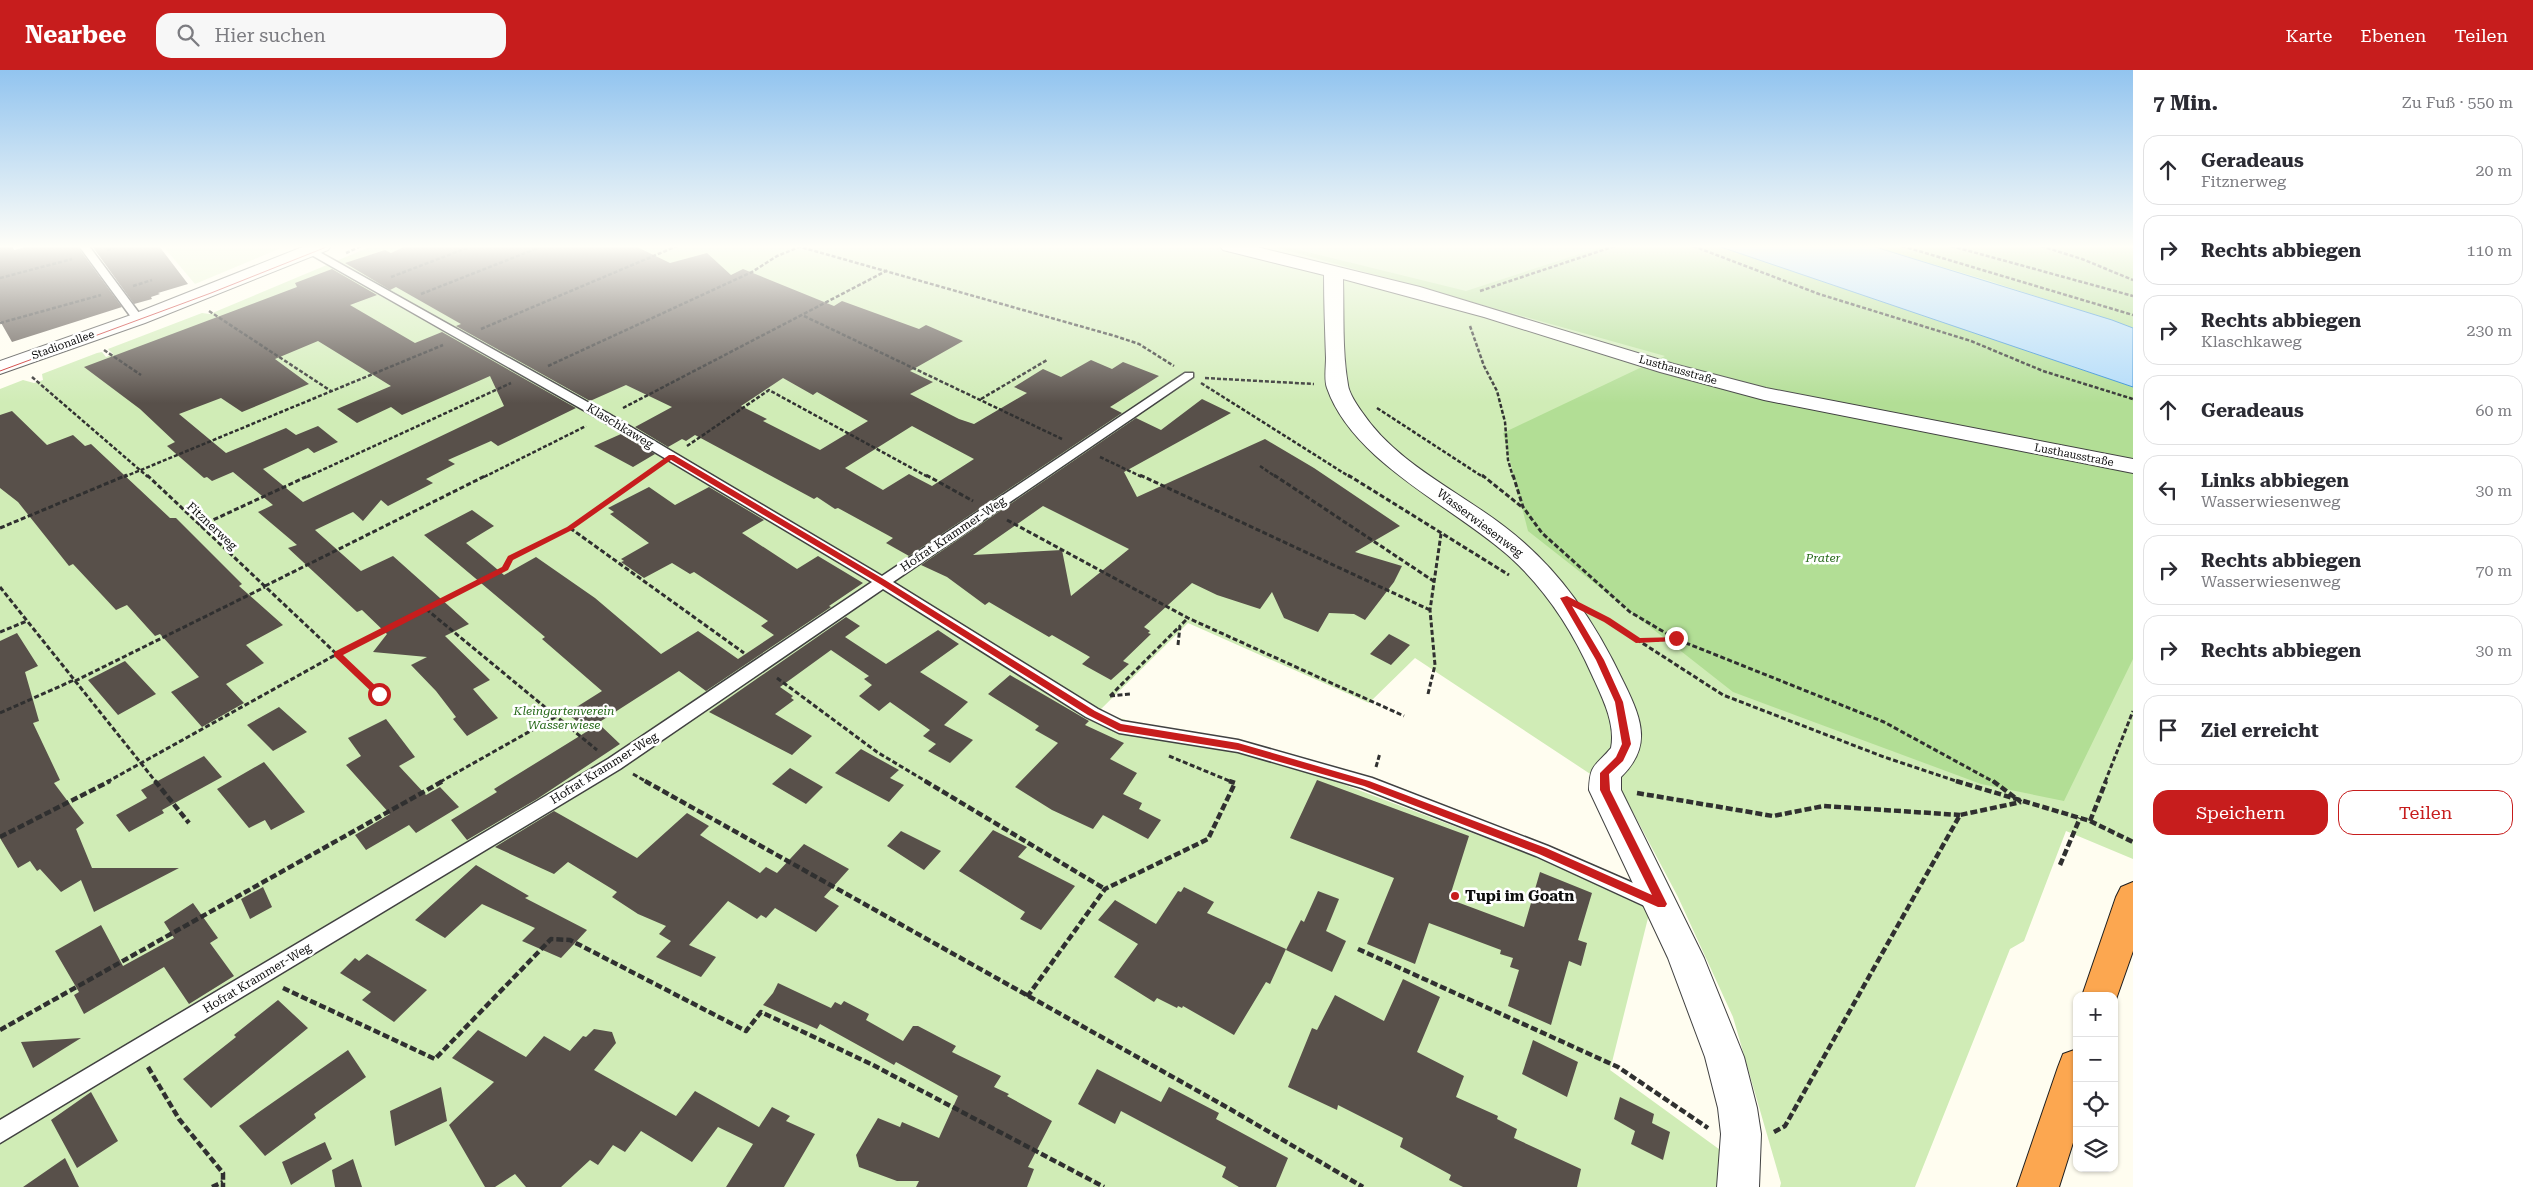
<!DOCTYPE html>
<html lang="de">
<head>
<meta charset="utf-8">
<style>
	:root { --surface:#fff; --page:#f7f7f7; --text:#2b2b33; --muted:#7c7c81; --line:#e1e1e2; --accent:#c71d1d }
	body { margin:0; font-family:"Roboto Serif",serif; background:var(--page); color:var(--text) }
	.controls { position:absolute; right:15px; bottom:15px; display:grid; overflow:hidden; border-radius:10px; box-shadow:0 1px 4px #0004 }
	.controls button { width:45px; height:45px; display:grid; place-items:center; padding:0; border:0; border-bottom:1px solid var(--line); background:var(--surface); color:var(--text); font:25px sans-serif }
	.stop { position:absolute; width:15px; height:15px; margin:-11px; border:4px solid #c71d1d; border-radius:50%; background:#fff }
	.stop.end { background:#c71d1d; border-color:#fff; box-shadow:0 1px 5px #0008 }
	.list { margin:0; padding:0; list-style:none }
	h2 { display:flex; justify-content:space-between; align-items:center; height:65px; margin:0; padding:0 20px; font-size:21px }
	h2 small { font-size:16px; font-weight:400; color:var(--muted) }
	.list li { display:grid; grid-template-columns:32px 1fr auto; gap:15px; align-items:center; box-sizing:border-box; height:70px; margin:0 10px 10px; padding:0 10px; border:1px solid var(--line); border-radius:15px }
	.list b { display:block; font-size:19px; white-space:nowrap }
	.list p { margin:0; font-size:16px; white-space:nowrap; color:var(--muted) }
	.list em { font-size:16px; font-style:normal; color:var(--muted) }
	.actions { display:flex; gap:10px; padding:15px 20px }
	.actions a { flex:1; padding:11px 0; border:1px solid var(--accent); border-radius:15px; text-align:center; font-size:18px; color:var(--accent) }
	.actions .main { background:var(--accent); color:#fff }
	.icon { flex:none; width:28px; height:28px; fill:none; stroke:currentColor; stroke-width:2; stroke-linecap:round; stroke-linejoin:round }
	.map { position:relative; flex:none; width:2133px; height:1117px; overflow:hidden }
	header { display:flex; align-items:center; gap:30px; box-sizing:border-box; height:70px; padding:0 25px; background:var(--accent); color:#fff }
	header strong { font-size:24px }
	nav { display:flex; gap:28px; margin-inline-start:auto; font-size:18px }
	.search { width:350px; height:45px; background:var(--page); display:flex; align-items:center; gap:12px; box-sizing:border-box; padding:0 18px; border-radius:15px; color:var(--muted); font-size:19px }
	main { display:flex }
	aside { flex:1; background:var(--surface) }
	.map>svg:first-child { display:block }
	.green { fill:#d0ecb6 }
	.forest { fill:#b2de95 }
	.pitch { fill:#e2f3c9 }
	.water { fill:#b1dbfa; stroke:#338dd5 }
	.building { fill:#58504a; fill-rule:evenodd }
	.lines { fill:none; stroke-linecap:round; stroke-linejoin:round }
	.lane-casing { stroke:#414141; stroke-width:3 }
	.street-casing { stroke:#414141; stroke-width:2 }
	.highway-casing { stroke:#1f1f1f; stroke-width:2 }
	.path-far2 { stroke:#303030; stroke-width:2.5; stroke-dasharray:4 2; stroke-linecap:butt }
	.path-far1 { stroke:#303030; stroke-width:3; stroke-dasharray:5 2.5; stroke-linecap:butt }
	.path { stroke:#303030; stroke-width:4.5; stroke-dasharray:7 3; stroke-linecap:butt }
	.lane { fill:#fff; fill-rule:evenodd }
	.street { fill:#fff; fill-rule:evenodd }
	.highway { fill:#fca750; fill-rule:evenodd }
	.tram { stroke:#c71d1d; stroke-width:1 }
	.route { fill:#c71d1d }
	.poi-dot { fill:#c71d1d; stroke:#fff; stroke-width:2 }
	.labels { text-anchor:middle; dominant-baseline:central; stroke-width:5; stroke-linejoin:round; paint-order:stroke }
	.far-street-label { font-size:11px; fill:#0e0e0e; stroke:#fff }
	.street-label { font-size:12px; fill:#0e0e0e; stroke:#fff }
	.park-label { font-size:12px; font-style:italic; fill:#276a1a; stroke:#fff }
	.near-poi-label { font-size:15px; font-weight:bold; fill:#0e0e0e; stroke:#fff; text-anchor:start }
</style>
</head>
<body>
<header>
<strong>Nearbee</strong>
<div class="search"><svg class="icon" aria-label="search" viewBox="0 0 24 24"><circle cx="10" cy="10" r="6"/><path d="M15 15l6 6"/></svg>Hier suchen</div>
<nav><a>Karte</a><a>Ebenen</a><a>Teilen</a></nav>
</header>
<main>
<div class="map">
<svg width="2133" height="1117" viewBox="0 0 2133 1117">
	<rect width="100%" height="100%" fill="#fffdf0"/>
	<!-- green -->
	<path class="green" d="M372 176H2133V789L2066 761 2024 871 2010 879 1915 1117H1780L1781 1113 1733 947 1678 827 1625 727 1415 588 1369 633 1188 553 1098 642 1316 704 1544 790 1650 840 1610 1000 1723 1082 1716 1117H0V319L23 310 34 313 43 310 42 304 97 283 102 282 106 287 113 284 108 279 202 243 210 244Z"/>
	<!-- forest -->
	<path class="forest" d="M1272 176H1283L1466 221 1604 176H1718L2133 317V589L2064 731 1981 714 1733 622 1528 461 1503 363 1665 286Z
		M1872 176H2133V258L1987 210Z"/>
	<!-- pitch -->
	<path class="pitch" d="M163 176H286L195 214Z"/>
	<!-- water -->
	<path class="water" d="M1718 176H1872L2112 250 2133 258V317Z"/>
	<!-- building -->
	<path class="building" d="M0 176H12L14 180 30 176H77L122 237 12 272 0 251Z
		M92 176H159L188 214 158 223 160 224 151 227 152 229 134 234Z
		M406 176H635L670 193 707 183 731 205 743 199 834 236 842 231 919 259 926 255 963 271 910 301 933 312 910 324 959 349 974 354 1027 323 1014 317 1043 299 1061 307 1091 290 1112 299 1123 292 1159 306 1110 337 1122 343 909 486 886 473 893 468 838 438 835 439 817 427 814 429 695 365 686 371 682 369 668 377 635 357 672 337 626 315 590 331 456 256 461 254 396 217 390 220 345 193 385 180 391 183ZM783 308 813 325 817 322 868 351 820 380 763 351 767 349 741 336ZM912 356 974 389 932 416 909 404 883 420 845 398Z
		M332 199 377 225 350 235 415 273 442 262 576 338 498 376 491 371 448 390 455 394 426 409 433 413 388 436 381 430 363 451 353 442 315 460 361 501 393 486 469 554 445 566 490 610 473 619 498 648 467 666 453 649 456 647 436 621 411 595 427 587 373 582 387 564 362 540 357 542 288 478 297 475 258 442 273 435 233 402 212 411 207 407 204 408 167 376 175 372 140 339 84 297 297 217 295 213ZM318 271 391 316 337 339 357 353 391 337 402 345 490 306 504 336 303 432 263 399 308 378 314 383 338 372 318 356 296 365 286 358 226 383 179 344 221 328 242 342 309 314 275 289Z
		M1202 329 1231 343 1124 402 1137 427 1265 369 1314 398 1400 456 1355 482 1402 496 1394 512 1365 550 1354 544 1329 543 1318 562 1284 548 1272 522 1260 539 1217 525 1192 513 1144 557 1150 561 1148 563 1151 564 1123 591 1129 594 1111 610 1082 594 1090 587 1052 565 1049 567 989 532 985 535 947 507 921 495 1136 348 1161 360ZM1043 436 1129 479 1071 526 1062 480 973 485Z
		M12 341 47 375 73 365 85 376 91 374 170 448H176L242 514 239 516 283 555 246 575 264 593 226 614 244 633 202 657 171 622 199 607 160 564 155 566 127 535 116 540 73 494 69 496 18 432 0 418V345Z
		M621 364 655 384 633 397 594 376Z
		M649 417 675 435 709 417 764 450 742 463 797 499 818 486 863 513 829 536 831 537 706 621 679 601 587 660 567 643 602 621 542 569 545 567 424 465 472 440 494 456 466 473 504 505 536 487 595 528 661 584 698 561 738 589 774 565 761 556 768 551 694 502 690 504 672 493 644 508 621 492 624 491 621 489 649 473 610 444 614 442 608 438Z
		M846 547 860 556 845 567 886 594 938 560 959 574 920 602 968 632 944 655 973 670 950 693 928 681 936 674 923 666 930 660 890 632 879 641 859 626 872 615 864 609 869 606 831 580 780 617 793 626 791 628 794 630 775 644 812 666 792 685 709 642Z
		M17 563 38 596 25 602 39 651 33 653 60 710 54 713 84 753 76 759 92 798H179L94 842 81 810 61 822 40 799 37 801 30 791 18 798 0 768V571Z
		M1389 564 1410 575 1391 595 1370 584Z
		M125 591 156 624 118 645 88 610Z
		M1010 605 1089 651 1085 655 1124 673 1110 689 1137 703 1123 724 1142 733 1139 739 1161 750 1148 769 1103 745 1093 759 1052 740 1015 717 1058 673 1035 660 1039 656 988 624Z
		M279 637 307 662 273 681 247 655Z
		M386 649 415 687 399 696 426 725 440 717 459 737 416 763 409 755 366 780 355 765 390 744 346 695 361 686 348 668Z
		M599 654 620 674 537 729 467 770 451 750 497 722 494 719Z
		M861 679 899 700 890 708 904 715 889 732 835 703Z
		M204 686 222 707 162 740 164 743 129 762 116 745 147 728 141 720Z
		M264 692 305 742 271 760 265 750 249 758 217 719Z
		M790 698 823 717 806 734 772 714Z
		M1317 710 1469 766 1449 829 1524 857 1540 802 1592 823 1578 870 1587 873 1581 896 1569 891 1551 955 1508 936 1519 900 1510 897 1513 888 1500 884 1501 880 1429 853 1415 894 1367 874 1394 808 1290 768Z
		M554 741 637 788 687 743 709 756 700 765 760 803 766 797 777 803 804 774 849 799 824 827 839 836 816 862 775 838 766 848 761 845 757 849 728 831 689 875 716 887 701 907 656 887 671 871 659 864 666 856 638 844 612 827 617 822 568 792 554 804 495 777Z
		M993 760 1027 777 1018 787 1075 816 1041 860 1020 849 1025 842 959 801Z
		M901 761 941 781 924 800 887 776Z
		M476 795 529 826 525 828 587 860 561 888 522 871 535 858 482 834 445 868 415 850Z
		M263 817 272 837 250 849 241 829Z
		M1184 817 1214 832 1207 843 1286 879 1270 914 1266 912 1234 965 1183 936 1182 938 1178 936 1177 938 1157 928 1154 932 1114 907 1138 874 1098 850 1115 830 1156 854 1178 821 1181 822Z
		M1318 821 1339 829 1326 861 1346 871 1332 902 1286 880 1301 850 1304 852Z
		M193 833 218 868 210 873 234 906 189 934 164 897 84 944 74 925 79 922 55 881 101 855 123 896 174 868 164 852Z
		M367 884 427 920 394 952 362 930 371 922 340 903 355 888 359 891Z
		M1403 909 1440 927 1417 982 1464 1006 1456 1027 1498 1046 1497 1049 1517 1059 1514 1068 1581 1099 1577 1117H1463L1449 1110 1451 1105 1400 1077 1403 1068 1338 1035 1337 1040 1288 1017 1312 958 1317 960 1335 925 1384 951Z
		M778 913 831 938 835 932 841 935 844 931 869 944 866 950 903 971 913 956H918L956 976 952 982 1001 1006 994 1017 1009 1024 1007 1026 1052 1051 1028 1097 1034 1099 1027 1117H916L919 1111H897L859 1097 856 1085 878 1048 900 1057 902 1052 939 1068 958 1026 896 992 894 995 820 954 817 959 763 935 773 923Z
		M278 930 308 958 211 1038 183 1009 236 967 234 965Z
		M594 959 612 962 616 973 594 1000 676 1046 695 1021 759 1057 772 1037 790 1046 786 1051 815 1064 784 1117H726L753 1074 718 1057 692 1092 641 1061 625 1082 613 1075 598 1095 590 1090 561 1117H526L515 1104 495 1117H485L449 1055 494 1012 452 988 478 960 526 987 544 966 570 981 583 966 586 967Z
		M81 968 33 998 21 972Z
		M1533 970 1578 992 1567 1027 1522 1004Z
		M348 980 366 1007 314 1044 316 1048 265 1086 239 1056Z
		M1097 999 1161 1032 1169 1017 1219 1043 1216 1049 1288 1088 1276 1117H1239L1222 1107 1226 1097 1121 1041 1115 1054 1078 1034Z
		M441 1017 447 1051 395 1076 390 1041Z
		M91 1022 118 1071 77 1098 51 1050Z
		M1620 1027 1654 1044 1652 1053 1670 1062 1663 1090 1631 1074 1635 1061 1614 1049Z
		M325 1072 332 1089 291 1115 282 1092Z
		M65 1088 79 1117H23Z
		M353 1089 362 1117H335L332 1100Z"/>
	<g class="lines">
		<!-- lane casing -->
		<g class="lane-casing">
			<path id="lane" d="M79 176H89L142 247V251H134Z
				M308 179H314L609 344 882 506 1185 303H1193V307L893 512 1098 639 1122 651 1238 670 1372 708 1548 776 1663 826 1665 832 1663 838 1656 840 1649 838 1536 786 1362 718 1238 682 1119 663 1086 647 883 519 620 699 0 1073V1050L608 689 872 512 601 350 308 183Z"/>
		</g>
		<!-- street casing -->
		<g class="street-casing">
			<path id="street" d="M305 176H331L328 180 145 253 0 304V291L131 245Z
				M1220 176H1253L1420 217 1674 294 1766 318 2133 389V403L1764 330 1660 302 1484 247 1343 209C1344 244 1342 281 1348 315 1349 323 1357 335 1362 342 1396 393 1457 420 1505 457 1560 499 1596 553 1625 615 1642 650 1652 677 1621 707V720L1704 888 1744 987 1757 1038 1761 1064 1759 1117H1717L1721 1064 1718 1038 1705 987 1668 888 1589 720C1590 693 1595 697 1611 678 1616 654 1602 627 1592 605 1573 562 1547 521 1511 488 1455 437 1353 393 1327 318 1324 310 1326 297 1326 288 1325 260 1324 232 1324 205L1223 180Z"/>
		</g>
		<!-- highway casing -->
		<g class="highway-casing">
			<path id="highway" d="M2133 812V881L2114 935V926H2082L2116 827 2121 817Z
				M2077 979V1060L2059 1117H2017L2058 997 2063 984Z"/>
		</g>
		<!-- path-far2 -->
		<path class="path-far2" d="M797 176 1115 266 1139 274 1174 296
			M1693 176 1819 224 1971 271 2043 301 2133 329
			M1902 176 2133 245
			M1951 176 2133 226
			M2041 176 2082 189 2133 210
			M107 180 119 176
			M346 183 361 176
			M391 207 472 176
			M0 208 72 189
			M133 216 152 210
			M1480 221 1615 176
			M421 224 543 176
			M209 241 331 321
			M804 246 1062 369
			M0 253 101 225
			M1470 256 1484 296 1497 321 1505 352 1508 390 1513 407
			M481 259 677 176
			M104 280 141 305
			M548 296 752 202 777 186 799 177
			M32 307 148 407
			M1205 308 1314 314
			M1201 313 1350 407
			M981 329 1047 290
			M623 338 888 200
			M1377 338 1483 407
			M687 376 769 320 928 407
			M1100 387 1142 407
			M1260 396 1276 407
			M124 407 443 275
			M307 407 511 313
			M484 407 586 356
			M643 407 655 398"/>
		<!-- path-far1 -->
		<path class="path-far1" d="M147 405 379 624
			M926 405 973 431
			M1140 405 1430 540
			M1274 405 1435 512
			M1348 405 1509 505
			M1482 405 1522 437
			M1513 405 1523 437 1542 463 1630 542 1676 569 1884 652 1994 712
			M1007 450 1188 548 1404 646
			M200 456 310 405
			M0 458 127 405
			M570 458 744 583
			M265 516 487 405
			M0 517 156 712
			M426 539 597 680
			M1605 549 1723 625 1884 687 1959 712
			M0 562 27 551
			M1639 571 1675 569
			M1178 575 1180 556 1188 548
			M777 608 877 682 927 712
			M75 611 265 517
			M1428 624 1435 595 1430 540 1441 464
			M1110 626 1180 556
			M1110 626 1130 624
			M0 643 74 610
			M1169 686 1232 712
			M1376 697 1380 683
			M633 704 647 712
			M107 712 337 584 505 498 511 488 570 458 645 405
			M440 712 557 646
			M2105 712 2133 641"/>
		<!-- path -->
		<path class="path" d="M155 711 189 753
			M645 711 1230 1039 1363 1117
			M925 711 1105 819
			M1956 711 2090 751 2133 772
			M1993 711 2021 732
			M1637 723 1773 746 1824 736 1960 745
			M2090 751 2106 711
			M0 767 110 711
			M2060 795 2080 748
			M1358 879 1618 997 1708 1058
			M283 918 435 989 551 869 570 870 746 961 761 942 871 994 1104 1117
			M1027 927 1105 819 1208 769 1235 713 1229 711
			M0 960 443 711
			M148 997 179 1049 223 1103V1117
			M1774 1062 1785 1056 1960 745 2021 732
			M212 1117 223 1112"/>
		<!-- lane -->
		<use href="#lane" class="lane"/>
		<!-- street -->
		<use href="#street" class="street"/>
		<!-- highway -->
		<use href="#highway" class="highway"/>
		<!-- tram -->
		<path class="tram" d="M0 301 211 223 329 176"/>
	</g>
	<!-- sky -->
	<linearGradient id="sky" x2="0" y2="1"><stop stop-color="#92c4ef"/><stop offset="0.53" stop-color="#fffef8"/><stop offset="1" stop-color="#fffef8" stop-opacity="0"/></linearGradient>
	<rect width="2133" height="333" fill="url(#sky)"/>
	<!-- route -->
	<path class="route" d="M669 385H674L885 510 1095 641 1121 654 1238 673 1369 711 1546 778 1652 825 1600 720V703L1616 687 1622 674 1615 632 1596 590 1560 528 1567 526 1610 548 1640 568 1679 567V570L1676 571 1636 573 1604 552 1572 536 1604 590 1623 632 1631 674 1623 691 1609 704 1610 720 1667 834 1665 837H1658L1539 784 1364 716 1238 680 1119 661 1088 645 880 514 671 390 572 460 513 490 508 500 343 585 382 622V626H376L334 586V582L502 497 508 486 567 457Z"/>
	<!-- markers -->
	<circle class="poi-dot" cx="1455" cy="826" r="5"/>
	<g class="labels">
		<!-- far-street labels -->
		<g class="far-street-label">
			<text transform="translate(63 275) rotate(-20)">Stadionallee</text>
			<text transform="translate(1678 300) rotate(16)">Lusthausstraße</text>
			<text transform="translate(2074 385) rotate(11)">Lusthausstraße</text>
		</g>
		<!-- street labels -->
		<g class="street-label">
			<text transform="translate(620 356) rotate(31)">Klaschkaweg</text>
			<text transform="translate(1480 453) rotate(37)">Wasserwiesenweg</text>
			<text transform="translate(212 456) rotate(43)">Fitznerweg</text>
			<text transform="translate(953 464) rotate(-34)">Hofrat Krammer-Weg</text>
			<text transform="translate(604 698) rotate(-32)">Hofrat Krammer-Weg</text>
			<text transform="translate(257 908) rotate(-31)">Hofrat Krammer-Weg</text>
		</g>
		<!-- park labels -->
		<g class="park-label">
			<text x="1823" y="488">Prater</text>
			<text x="564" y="641">Kleingartenverein<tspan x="564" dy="14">Wasserwiese</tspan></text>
		</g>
		<!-- near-poi labels -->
		<g class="near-poi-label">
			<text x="1465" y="826">Tupi im Goatn</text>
		</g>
	</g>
</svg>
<div class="controls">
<button>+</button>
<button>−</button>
<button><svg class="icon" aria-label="locate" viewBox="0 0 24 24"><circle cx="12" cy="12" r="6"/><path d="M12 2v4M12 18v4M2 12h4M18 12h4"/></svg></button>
<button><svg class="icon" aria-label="layers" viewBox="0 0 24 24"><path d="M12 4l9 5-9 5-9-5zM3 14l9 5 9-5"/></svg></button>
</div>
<div class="stop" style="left:379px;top:624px"></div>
<div class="stop end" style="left:1676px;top:568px"></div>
</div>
<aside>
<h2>7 Min.<small>Zu Fuß · 550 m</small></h2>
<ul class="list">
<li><svg class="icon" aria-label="ahead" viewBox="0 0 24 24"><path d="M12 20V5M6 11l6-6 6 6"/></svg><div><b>Geradeaus</b><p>Fitznerweg</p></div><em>20 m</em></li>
<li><svg class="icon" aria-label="right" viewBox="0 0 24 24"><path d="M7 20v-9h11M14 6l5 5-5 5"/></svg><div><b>Rechts abbiegen</b></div><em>110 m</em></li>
<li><svg class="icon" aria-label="right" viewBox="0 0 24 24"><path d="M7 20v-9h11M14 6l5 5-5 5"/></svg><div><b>Rechts abbiegen</b><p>Klaschkaweg</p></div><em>230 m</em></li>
<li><svg class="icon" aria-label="ahead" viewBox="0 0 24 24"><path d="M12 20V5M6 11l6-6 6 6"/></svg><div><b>Geradeaus</b></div><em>60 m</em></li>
<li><svg class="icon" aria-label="left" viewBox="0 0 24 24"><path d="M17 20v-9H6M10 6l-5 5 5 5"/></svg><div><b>Links abbiegen</b><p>Wasserwiesenweg</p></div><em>30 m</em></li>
<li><svg class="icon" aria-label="right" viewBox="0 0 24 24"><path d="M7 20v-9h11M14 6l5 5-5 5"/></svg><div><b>Rechts abbiegen</b><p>Wasserwiesenweg</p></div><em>70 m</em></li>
<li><svg class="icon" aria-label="right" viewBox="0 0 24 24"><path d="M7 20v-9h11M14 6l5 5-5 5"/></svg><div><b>Rechts abbiegen</b></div><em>30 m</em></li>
<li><svg class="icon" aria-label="arrive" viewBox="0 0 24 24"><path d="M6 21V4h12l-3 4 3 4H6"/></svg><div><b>Ziel erreicht</b></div></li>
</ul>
<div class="actions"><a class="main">Speichern</a><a>Teilen</a></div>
</aside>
</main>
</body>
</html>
